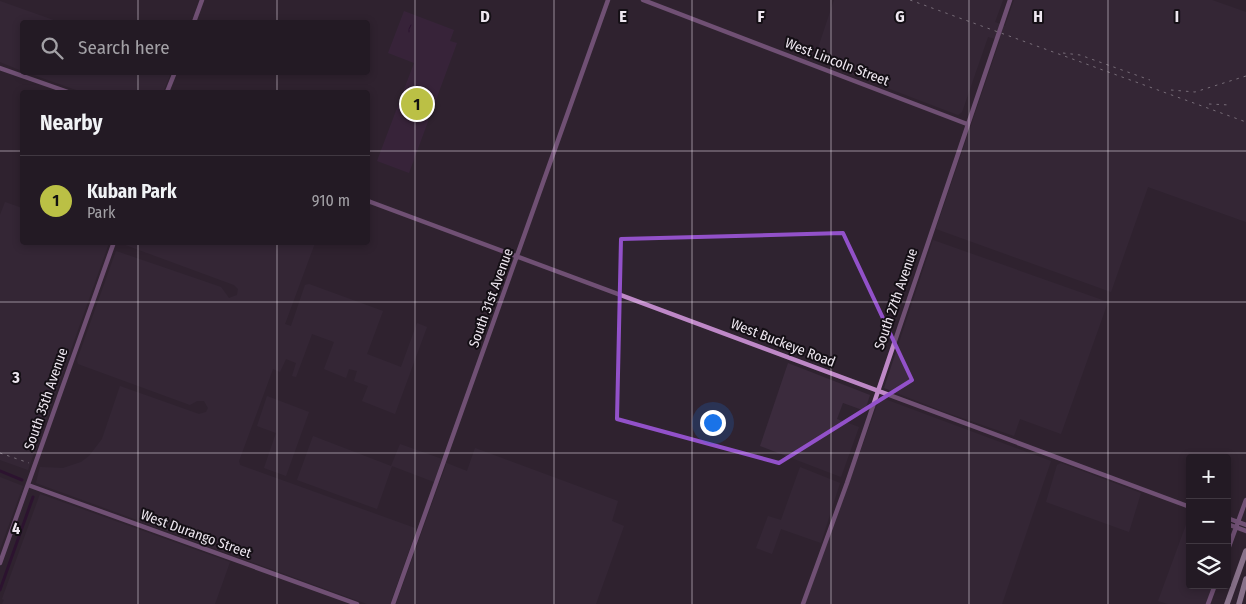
<!DOCTYPE html>
<html lang="en">
<head>
<meta charset="utf-8">
<style>
	:root { --surface:#231a24; --page:#2f2731; --text:#f1f3f6; --muted:#a3a1a6; --line:#403841; --accent:#bbc045 }
	body { margin:0; font-family:"Fira Sans Condensed",sans-serif; background:var(--page); color:var(--text) }
	.controls { position:absolute; right:15px; bottom:15px; display:grid; overflow:hidden; border-radius:5px; box-shadow:0 2px 8px #0003 }
	.controls button { width:45px; height:45px; display:grid; place-items:center; padding:0; border:0; border-bottom:1px solid var(--line); background:var(--surface); color:var(--text); font:25px sans-serif }
	.you { position:absolute; left:712px; top:422px; width:18px; height:18px; margin:-12px; border:4px solid #fff; border-radius:50%; background:#1a73e8; box-shadow:0 0 0 8px #1a73e833 }
	.badge { display:grid; place-items:center; width:32px; height:32px; border-radius:50%; background:var(--accent); color:#111; font-size:16px; font-weight:700 }
	.pin { position:absolute; translate:-50% -50%; border:2px solid #fff; box-shadow:0 1px 5px #0006 }
	.list { margin:0; padding:0; list-style:none }
	h2 { display:flex; justify-content:space-between; align-items:center; height:65px; margin:0; padding:0 20px; font-size:21px }
	h2 small { font-size:16px; font-weight:400; color:var(--muted) }
	.list li { display:grid; grid-template-columns:32px 1fr auto; gap:15px; align-items:center; box-sizing:border-box; height:90px; padding:0 20px; border-top:1px solid var(--line) }
	.list b { display:block; font-size:19px; white-space:nowrap }
	.list p { margin:0; font-size:16px; white-space:nowrap; color:var(--muted) }
	.list em { font-size:16px; font-style:normal; color:var(--muted) }
	.icon { flex:none; width:28px; height:28px; fill:none; stroke:currentColor; stroke-width:2; stroke-linecap:round; stroke-linejoin:round }
	.map { position:relative; flex:none; width:1246px; height:604px; overflow:hidden }
	.search { position:absolute; background:var(--surface); box-shadow:0 2px 8px #0003; left:20px; top:20px; width:350px; height:55px; display:flex; align-items:center; gap:12px; box-sizing:border-box; padding:0 18px; border-radius:5px; color:var(--muted); font-size:19px }
	.panel { position:absolute; background:var(--surface); box-shadow:0 2px 8px #0003; left:20px; top:90px; width:350px; height:155px; border-radius:5px }
	.map>svg:first-child { display:block }
	.built { fill:#3b2b3d }
	.green { fill:#412546 }
	.lines { fill:none; stroke-linecap:round; stroke-linejoin:round }
	.stream { stroke:#290030; stroke-width:1 }
	.canal { stroke:#290030; stroke-width:3 }
	.secondary { stroke:#be88c7; stroke-width:4.5 }
	.highway { stroke:#f3d2f9; stroke-width:5.5 }
	.rail { stroke:#cec7d0; stroke-width:1; stroke-dasharray:2.5 5; stroke-linecap:butt }
	.marked { fill:none; stroke:#9251c9; stroke-width:4; stroke-linejoin:round }
	.grid { fill:none; stroke:#eee7f0; stroke-width:1; stroke-opacity:0.55 }
	.labels { text-anchor:middle; dominant-baseline:central; stroke-width:4; stroke-linejoin:round; paint-order:stroke }
	.street-label { font-size:14px; fill:#eee7f0; stroke:#140f15 }
	.grid-label { font-size:16px; text-anchor:middle; font-weight:bold; fill:#eee7f0; stroke:#140f15; stroke-width:4; stroke-linejoin:round; paint-order:stroke }
</style>
</head>
<body>
<div class="map">
<svg width="1246" height="604" viewBox="0 0 1246 604">
	<rect width="100%" height="100%" fill="#2f2330"/>
	<!-- built -->
	<path class="built" d="M834 0H1003L995 22 1005 26 1014 0H1212L1246 12V222L1148 187 1111 292 936 229 1000 40 988 37 962 112 958 115 814 60Z
		M0 1 59 22H22V71L0 62Z
		M28 73H171L163 92H82Z
		M5 202 22 208V242L109 243 28 470 0 460V215Z
		M933 240 1108 302 1061 434 1020 419 1014 436 945 412 884 388Z
		M120 243H315L285 324 291 326 305 285 309 284 383 311 367 354 401 367 417 323 427 327 395 414 362 401 368 386 354 381 357 371 349 369 346 378 324 369 334 342 312 334 296 377 292 376 296 363 286 359 280 372 273 369 239 461 240 465 415 528 416 531 390 604H367L36 483 40 467 63 468 81 462 89 456 102 439 120 386 199 414 206 412 208 408 204 401H197L190 405 78 364 77 360 116 251 221 287 229 298 237 295 238 289 234 285Z
		M788 363 870 395 865 411 843 403 837 419 859 427 841 477 760 446Z
		M267 396 309 412 286 476 264 468 276 433 257 426Z
		M882 398 1051 461 1002 604H805L879 400Z
		M313 436 391 466 400 444 442 459 434 482 392 466 377 509 297 480Z
		M475 448 618 501 612 521 624 526 596 604H396L446 465 444 462 467 471Z
		M1061 463 1141 493 1129 532 1046 502 1057 465Z
		M800 467 840 483 821 543 781 529 772 554 756 548 768 516 781 520Z
		M0 477 23 486 0 549Z
		M40 494 230 562 215 604H2L4 600 2 599Z
		M1190 514V585H1213L1206 604H1168L1158 601Z"/>
	<!-- green -->
	<path class="green" d="M404 11 454 30 450 41 457 43 409 173 377 161 414 63 388 53Z"/>
	<g class="lines">
		<!-- stream -->
		<path class="stream" d="M409 29 411 25
			M409 32V30"/>
		<!-- canal -->
		<path class="canal" d="M0 471 22 480
			M0 590 33 497"/>
		<!-- secondary -->
		<path class="secondary" d="M643 0 967 124
			M194 22 202 0
			M0 68 68 92
			M167 92 175 72
			M368 201 1190 507
			M28 485 357 604
			M1227 518 1246 525
			M1227 524 1246 531
			M1227 552 1246 500
			M0 563 114 242
			M393 604 608 0
			M803 604 847 483 1010 0
			M1208 604 1215 585"/>
		<!-- highway -->
		<path class="highway" d="M1227 604 1246 551
			M1239 604 1246 579"/>
		<!-- rail -->
		<path class="rail" d="M910 0 1246 122
			M1063 53 1080 55 1150 80
			M1171 90 1195 92 1246 76
			M1209 104 1230 105
			M0 453 29 463"/>
	</g>
	<!-- marked area -->
	<path d="M0 0H1246V604H0ZM843 233 912 380 779 463 617 419 621 239Z" fill="#2f2330" fill-opacity=".55" fill-rule="evenodd"/>
	<path class="marked" d="M843 233 912 380 779 463 617 419 621 239Z"/>
	<!-- grid -->
	<path class="grid" d="M138 0V22M277 0V22M415 0V604M554 0V604M692 0V604M831 0V604M969 0V604M1108 0V604M138 72V92M277 72V92M0 151H22M368 151H1246M138 242V604M277 242V604M0 302H1246M0 453H1246"/>
	<g class="labels">
		<!-- street labels -->
		<g class="street-label">
			<text transform="translate(837 62) rotate(21)">West Lincoln Street</text>
			<text transform="translate(491 298) rotate(-70)">South 31st Avenue</text>
			<text transform="translate(896 299) rotate(-71)">South 27th Avenue</text>
			<text transform="translate(783 343) rotate(21)">West Buckeye Road</text>
			<text transform="translate(46 399) rotate(-71)">South 35th Avenue</text>
			<text transform="translate(196 534) rotate(20)">West Durango Street</text>
		</g>
	</g>
	<g class="grid-label">
		<text x="485" y="22">D</text>
		<text x="623" y="22">E</text>
		<text x="761" y="22">F</text>
		<text x="900" y="22">G</text>
		<text x="1038" y="22">H</text>
		<text x="1177" y="22">I</text>
		<text x="16" y="383">3</text>
		<text x="16" y="534">4</text>
	</g>
</svg>
<div class="controls">
<button>+</button>
<button>−</button>
<button><svg class="icon" aria-label="layers" viewBox="0 0 24 24"><path d="M12 4l9 5-9 5-9-5zM3 14l9 5 9-5"/></svg></button>
</div>
<div class="you"></div>
<div class="pin badge" style="left:417px;top:104px">1</div>
<div class="search"><svg class="icon" aria-label="search" viewBox="0 0 24 24"><circle cx="10" cy="10" r="6"/><path d="M15 15l6 6"/></svg>Search here</div>
<section class="panel">
<h2>Nearby<small></small></h2>
<ul class="list">
<li><span class="badge">1</span><div><b>Kuban Park</b><p>Park</p></div><em>910 m</em></li>
</ul>
</section>
</div>
</body>
</html>
